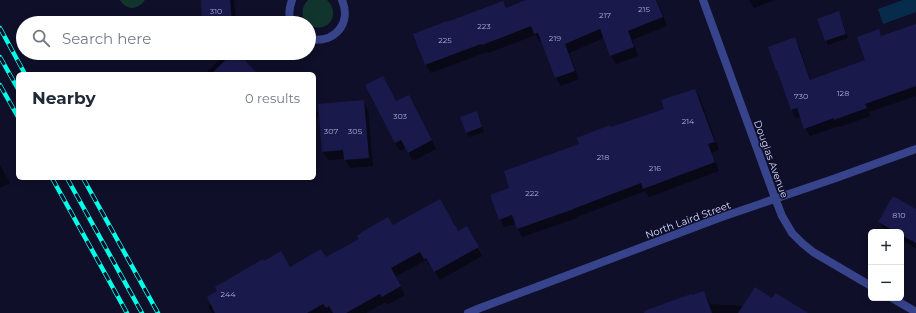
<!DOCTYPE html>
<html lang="en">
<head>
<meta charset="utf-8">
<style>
	:root { --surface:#fff; --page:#f6f6f7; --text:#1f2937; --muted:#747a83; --line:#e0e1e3 }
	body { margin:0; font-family:Montserrat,sans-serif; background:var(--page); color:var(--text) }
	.controls { position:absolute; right:12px; bottom:12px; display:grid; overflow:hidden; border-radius:6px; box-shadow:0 2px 10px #0003 }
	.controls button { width:36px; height:36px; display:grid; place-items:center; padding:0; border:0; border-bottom:1px solid var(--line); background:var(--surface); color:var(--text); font:20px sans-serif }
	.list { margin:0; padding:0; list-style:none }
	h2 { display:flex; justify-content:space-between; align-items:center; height:52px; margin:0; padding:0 16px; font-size:17px }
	h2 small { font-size:13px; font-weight:400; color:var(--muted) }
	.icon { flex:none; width:22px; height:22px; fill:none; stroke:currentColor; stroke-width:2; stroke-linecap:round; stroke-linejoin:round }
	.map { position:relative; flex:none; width:916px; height:313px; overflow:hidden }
	.search { position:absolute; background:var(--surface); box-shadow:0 2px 10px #0003; left:16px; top:16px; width:300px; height:44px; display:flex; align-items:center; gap:10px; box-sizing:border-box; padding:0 14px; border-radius:22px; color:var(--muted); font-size:15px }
	.panel { position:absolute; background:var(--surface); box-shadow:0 2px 10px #0003; left:16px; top:72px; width:300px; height:108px; border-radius:6px }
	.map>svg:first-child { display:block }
	.green { fill:#11352d }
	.water { fill:#072c4b }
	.shadow { fill:#0007 }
	.building { fill:#1a194c }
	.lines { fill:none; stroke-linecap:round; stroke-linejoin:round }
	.minor { stroke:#37448c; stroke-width:8 }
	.rail-casing { stroke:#04ffe9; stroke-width:4.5 }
	.rail { stroke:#0f0f2a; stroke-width:3; stroke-dasharray:9; stroke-linecap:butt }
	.labels { text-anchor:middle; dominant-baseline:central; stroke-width:3; stroke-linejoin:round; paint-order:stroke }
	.number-label { font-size:8px; fill:#a8aad2 }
	.street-label { font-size:10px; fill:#d8dbff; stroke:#0f0f2a }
</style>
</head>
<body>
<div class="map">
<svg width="916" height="313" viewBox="0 0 916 313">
	<rect width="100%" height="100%" fill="#0f0f2a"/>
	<!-- green -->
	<path class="green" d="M120 0H145C138 10 127 11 120 0Z
		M308 0H327C342 14 327 35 309 25V23H306C301 15 301 7 308 0Z"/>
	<!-- water -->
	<path class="water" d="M903 0H916V12L883 24 878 9Z"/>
	<!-- shadow -->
	<path class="shadow" d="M202 0H234L236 23H203Z
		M529 0H657L667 26 632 40 638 56 616 64 611 56 604 38 569 53 579 79 561 86 556 78 542 41 540 42 536 35 488 53 487 52 431 73 426 65 414 34 447 23 503 2 506 9Z
		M749 0H775L754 8Z
		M841 17 848 38 828 45 826 41Z
		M916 25V96L869 112 870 116 840 127 839 126 810 136 805 128 801 116 796 118 792 110 794 38 799 46 811 81 866 61 878 30 882 37Z
		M234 53H236L254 74H207L206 73 222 57 225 61Z
		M695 90 700 98 719 150 712 153 719 171 649 197 645 191 577 217V218L522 237 516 224 504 227 500 219 510 189 580 145 611 128 665 109Z
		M363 101 368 110 373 166 350 168 345 159 328 160 323 152 319 114 314 126V106L319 114Z
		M414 104 436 149 413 161 406 148 400 151 395 143Z
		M476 112 479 117 484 132 469 137 467 133Z
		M0 165 10 183 0 188Z
		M916 210V248L901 240V232H888L884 230 880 222Z
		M393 226 458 232 467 228 482 256 440 280 431 266 430 267 426 260 395 277 405 295 387 305 386 302 366 313H330L329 312 327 313H212L208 306 264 262 289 268 325 258Z
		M704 292 710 304 744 306 773 299 806 313H646Z"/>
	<!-- building -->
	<path class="building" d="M201 0H230L232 22 202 23Z
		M526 0H656L663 17 628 31 634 47 610 56 600 29 565 44 575 71 555 78 538 33 534 34 531 26 482 45 481 44 425 65 413 34 447 21V22L503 1 506 8Z
		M839 11 846 34 825 41 817 19Z
		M916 24V86L865 104 867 108 834 120V118L804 129 797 108 791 110 777 70 776 71 768 47 795 37 810 80 865 60 857 37 879 29 881 36Z
		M233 53H238L258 74H211Z
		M383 76 396 101 409 95 432 140 408 153 401 140 395 143 365 85Z
		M695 89 715 142 708 144 715 162 643 189 641 183 573 209H574L517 229 512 215 499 220 490 195 509 188 504 171 579 144 577 138 579 137 610 125 611 127 664 109 661 100Z
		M364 100 369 158 344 160 343 150 322 152 318 104Z
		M477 111 482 127 466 133 460 117Z
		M893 196 916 209V243L901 235V232H896L878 222Z
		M440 199 455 226H456L458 231 467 226 479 247 434 272 426 258 424 259 420 252 391 268 401 286 382 297 380 294 346 313H333L329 306 326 308 323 304 307 313H215L207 297 217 291 215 287 263 259 264 261 281 251 290 267 321 249 326 257 359 239 357 236 362 232 388 217 393 225Z
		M755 287 772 298 776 293 808 313H738Z
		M704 291 712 313H644V311L691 294 692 295Z"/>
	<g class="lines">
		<!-- minor -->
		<path class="minor" d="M703 0 775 198 782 216 792 233 802 243 813 252 871 286
			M291 23C288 15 289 8 292 0
			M309 39C334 44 352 24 342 0
			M892 298 916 312
			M468 313 480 308 539 286 719 218 836 178 916 149"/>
		<!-- rail casing -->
		<g class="rail-casing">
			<path id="rail" d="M0 28 25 74
				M0 57 18 89
				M0 85 18 117
				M52 178 127 313
				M67 178 142 313
				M83 178 158 313"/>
		</g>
		<!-- rail -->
		<use href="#rail" class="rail"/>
	</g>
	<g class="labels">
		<!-- number labels -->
		<g class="number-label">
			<text x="644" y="9">215</text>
			<text x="216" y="11">310</text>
			<text x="605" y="15">217</text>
			<text x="484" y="26">223</text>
			<text x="555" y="38">219</text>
			<text x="445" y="40">225</text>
			<text x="843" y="93">128</text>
			<text x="801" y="96">730</text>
			<text x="400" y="116">303</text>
			<text x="688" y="121">214</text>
			<text x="331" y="131">307</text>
			<text x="355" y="131">305</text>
			<text x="603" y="157">218</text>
			<text x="655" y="168">216</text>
			<text x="532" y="193">222</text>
			<text x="899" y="215">810</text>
			<text x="228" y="294">244</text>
		</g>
		<!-- street labels -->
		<g class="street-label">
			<text transform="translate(771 159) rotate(70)">Douglas Avenue</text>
			<text transform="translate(688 220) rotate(-20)">North Laird Street</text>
		</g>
	</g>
</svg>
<div class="controls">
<button>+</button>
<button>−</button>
</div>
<div class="search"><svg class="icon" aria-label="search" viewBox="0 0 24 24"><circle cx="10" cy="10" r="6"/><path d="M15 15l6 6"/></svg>Search here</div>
<section class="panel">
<h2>Nearby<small>0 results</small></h2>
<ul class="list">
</ul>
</section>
</div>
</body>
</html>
